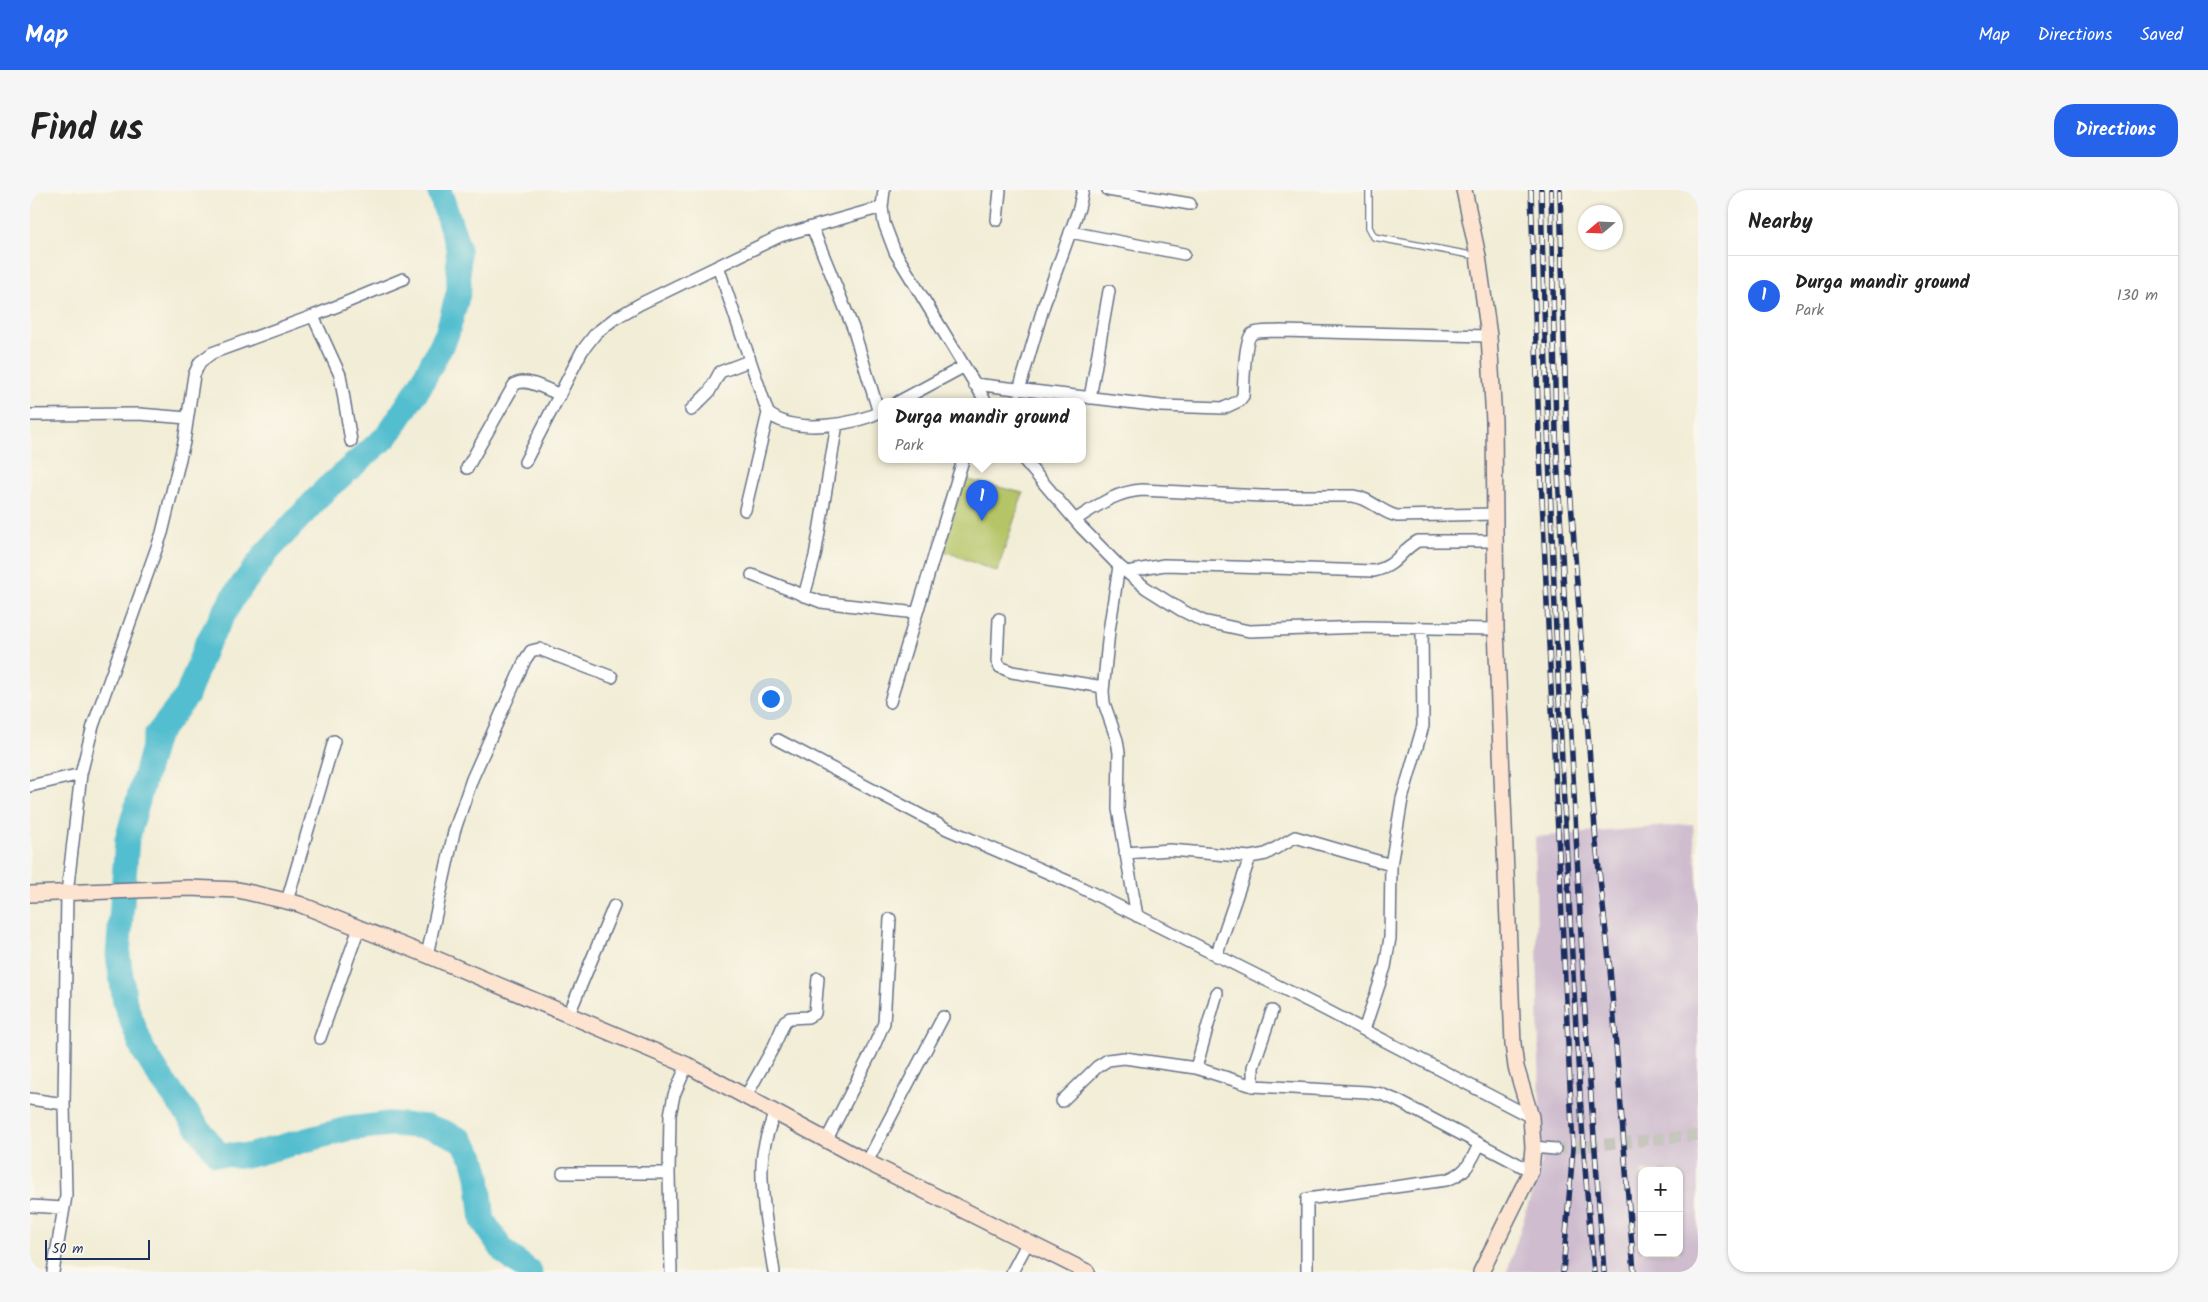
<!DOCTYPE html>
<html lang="en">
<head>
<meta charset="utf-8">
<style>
	:root { --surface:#fff; --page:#f6f6f6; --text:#222; --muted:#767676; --line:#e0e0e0; --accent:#2563eb }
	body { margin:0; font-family:Kalam,sans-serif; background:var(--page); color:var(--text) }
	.controls { position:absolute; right:15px; bottom:15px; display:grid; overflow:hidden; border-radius:10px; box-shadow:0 1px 4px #0004 }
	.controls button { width:45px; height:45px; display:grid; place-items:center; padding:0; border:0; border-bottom:1px solid var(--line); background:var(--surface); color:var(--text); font:25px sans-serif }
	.compass { position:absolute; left:1548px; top:15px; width:45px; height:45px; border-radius:50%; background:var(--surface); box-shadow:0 1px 4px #0004; rotate:251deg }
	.scale { position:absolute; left:15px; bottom:12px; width:105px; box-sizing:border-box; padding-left:5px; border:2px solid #1b2f5e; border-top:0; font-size:14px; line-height:18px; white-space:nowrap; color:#1b2f5e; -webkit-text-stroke:4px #fbf7ec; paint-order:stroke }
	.you { position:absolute; left:740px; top:508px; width:18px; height:18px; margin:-12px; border:4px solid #fff; border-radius:50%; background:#1a73e8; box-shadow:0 0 0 8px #1a73e833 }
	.badge { display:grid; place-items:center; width:32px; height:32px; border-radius:50%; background:var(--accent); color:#fff; font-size:16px; font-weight:700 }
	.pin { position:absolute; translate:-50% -41px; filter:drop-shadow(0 1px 2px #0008) }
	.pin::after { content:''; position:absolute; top:26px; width:18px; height:15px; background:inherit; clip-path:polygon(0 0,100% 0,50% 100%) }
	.popup { position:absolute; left:848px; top:208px; width:208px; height:65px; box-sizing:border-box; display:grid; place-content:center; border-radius:10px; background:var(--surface); filter:drop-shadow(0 1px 4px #0005); font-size:16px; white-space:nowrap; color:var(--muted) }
	.popup b { font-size:19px; color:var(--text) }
	.popup::after { content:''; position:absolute; left:50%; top:100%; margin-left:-10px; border:10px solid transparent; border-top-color:var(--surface) }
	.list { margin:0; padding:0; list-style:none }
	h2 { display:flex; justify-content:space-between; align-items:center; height:65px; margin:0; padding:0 20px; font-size:21px }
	h2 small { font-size:16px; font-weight:400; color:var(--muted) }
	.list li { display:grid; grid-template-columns:32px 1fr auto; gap:15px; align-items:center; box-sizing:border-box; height:80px; padding:0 20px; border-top:1px solid var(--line) }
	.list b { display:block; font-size:19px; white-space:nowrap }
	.list p { margin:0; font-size:16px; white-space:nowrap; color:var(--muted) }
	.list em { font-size:16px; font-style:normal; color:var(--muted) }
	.map { position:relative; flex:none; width:1668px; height:1082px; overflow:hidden; border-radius:20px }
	header { display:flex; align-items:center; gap:30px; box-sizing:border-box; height:70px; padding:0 25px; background:var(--accent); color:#fff }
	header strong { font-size:24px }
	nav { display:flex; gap:28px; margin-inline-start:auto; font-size:18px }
	.intro { display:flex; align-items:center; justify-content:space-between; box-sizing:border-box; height:120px; padding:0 30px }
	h1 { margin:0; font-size:35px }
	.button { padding:12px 22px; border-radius:20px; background:var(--accent); color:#fff; font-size:18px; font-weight:700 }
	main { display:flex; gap:30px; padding:0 30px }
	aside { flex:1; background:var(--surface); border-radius:20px; box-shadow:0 1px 4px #0004 }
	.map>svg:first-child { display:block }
	.industrial { fill:#cfbdcf; fill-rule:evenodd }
	.green { fill:#b5c466; stroke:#687a62 }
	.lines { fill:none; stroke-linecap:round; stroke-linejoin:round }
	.river { stroke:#53becf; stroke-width:25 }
	.street-tunnel { stroke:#c7c7be; stroke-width:11; stroke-dasharray:11 5.5; stroke-linecap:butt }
	.lane-casing { stroke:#667288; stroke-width:8 }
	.street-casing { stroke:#667288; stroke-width:14 }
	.secondary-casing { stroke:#667288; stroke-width:18 }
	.lane { stroke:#fff; stroke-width:5.5 }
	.street { stroke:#fff; stroke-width:11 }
	.secondary { stroke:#fde4d0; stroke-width:15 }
	.rail-casing { stroke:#1b2f5e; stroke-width:5.5 }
	.rail { stroke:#fbf7ec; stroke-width:4; stroke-dasharray:11; stroke-linecap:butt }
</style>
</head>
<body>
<header>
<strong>Map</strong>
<nav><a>Map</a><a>Directions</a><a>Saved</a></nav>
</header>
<div class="intro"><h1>Find us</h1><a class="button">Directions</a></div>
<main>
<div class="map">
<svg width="1668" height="1082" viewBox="0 0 1668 1082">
	<rect width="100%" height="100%" fill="#fbf7ec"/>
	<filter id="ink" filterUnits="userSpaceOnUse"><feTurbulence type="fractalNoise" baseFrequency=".02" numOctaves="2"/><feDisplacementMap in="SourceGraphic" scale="10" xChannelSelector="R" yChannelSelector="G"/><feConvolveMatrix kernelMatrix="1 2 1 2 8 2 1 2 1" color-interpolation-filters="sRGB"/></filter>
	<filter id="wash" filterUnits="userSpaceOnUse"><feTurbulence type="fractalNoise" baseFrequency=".0096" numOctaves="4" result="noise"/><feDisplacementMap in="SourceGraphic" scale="20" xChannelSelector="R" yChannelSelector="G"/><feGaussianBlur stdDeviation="1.12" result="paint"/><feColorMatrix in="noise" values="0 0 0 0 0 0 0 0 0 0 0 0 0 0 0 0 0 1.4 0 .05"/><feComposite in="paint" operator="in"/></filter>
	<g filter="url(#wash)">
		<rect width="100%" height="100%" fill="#f2edd6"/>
		<!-- industrial -->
		<path class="industrial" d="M1663 634 1668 699V1082H1477L1511 973 1505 647ZM1612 981H1649V1063H1612Z"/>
		<!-- green -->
		<path class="green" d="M935 289 993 303 967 382 912 360Z"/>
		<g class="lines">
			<!-- river -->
			<path class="river" d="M409 0 428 57 429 100 417 144 390 196 357 246 296 299 237 362 204 406 176 455 157 506 126 546 97 650 88 765 95 813 113 860 132 890 188 964 217 966 317 939 360 934 399 937 414 942 431 950 443 967 448 986 453 1031 474 1062 500 1082"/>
		</g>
	</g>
	<g filter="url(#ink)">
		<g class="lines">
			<!-- street-tunnel -->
			<path class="street-tunnel" d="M1525 959 1668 945"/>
			<!-- lane casing -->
			<g class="lane-casing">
				<path id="lane" d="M1339 0V37L1344 47 1446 66"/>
			</g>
			<!-- street casing -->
			<g class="street-casing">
				<path id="street" d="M854 0 852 17 854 33 865 62 956 212
					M1078 0 1160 14
					M967 30 970 0
					M782 37 823 138 849 223
					M1040 42 1154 64
					M688 76 738 223C764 245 824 235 852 221
					M283 126 310 185 321 251
					M944 194 1131 216 1194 218 1209 211 1213 206C1214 194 1214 150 1222 144 1229 140 1242 142 1250 141L1459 146
					M989 200 1014 115 1049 18 1053 0
					M1060 208 1079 101
					M868 212 933 177
					M661 220 679 202 690 182 719 171
					M2 225 109 224 157 228
					M994 270 1051 337 1089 376 1116 398 1151 420 1173 431 1219 441 1333 437 1466 439
					M495 272 552 161 566 143 584 129 610 114 750 46 852 17
					M437 278 484 195C495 186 518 200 530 205
					M715 320 738 223
					M1045 330C1067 316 1085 302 1112 300L1232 306H1323C1343 309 1349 322 1367 326L1466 324
					M1089 376 1079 441 1073 501 1074 513 1087 550 1089 563 1088 619 1107 726
					M1097 382 1134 375 1344 381C1369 375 1369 361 1388 351H1466
					M722 385 791 412 886 423
					M774 406 785 366 807 234
					M969 429 967 471 970 477 982 482 1073 497
					M860 512 933 270
					M748 550 917 639 1044 694 1290 817 1501 927
					M0 596 51 584
					M1095 663 1140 660 1220 667 1236 664 1265 647 1361 675
					M257 711 304 551
					M397 765 424 642 442 589 495 470 501 461 509 459 582 487
					M1186 766 1220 667
					M539 824 584 716
					M1334 840 1355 777 1360 748 1361 675 1372 609 1393 536 1392 438
					M290 848 329 738
					M1166 878 1187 803
					M1223 896V877L1242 821
					M716 906 744 856 755 831 760 828 778 827 785 823 788 788
					M0 909 34 914
					M1032 911 1067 877 1078 870 1094 868 1166 878 1223 896 1337 902 1351 904 1366 910 1501 981
					M796 951 841 863 854 833 860 729
					M1503 957 1525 959
					M837 972 913 827
					M533 983H639
					M0 1016 34 1018
					M23 1082 36 1006 34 914 37 703 51 584 63 536 132 343 154 252 164 185 170 172 182 163 283 126 373 89
					M641 1082 639 983 640 925 644 905 657 875
					M744 1082C739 1049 727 989 734 958 736 946 741 933 745 921
					M982 1082 998 1052
					M1277 1082V1009L1416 990C1437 983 1440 973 1449 955"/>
			</g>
			<!-- secondary casing -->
			<g class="secondary-casing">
				<path id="secondary" d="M1434 0 1448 66 1459 146 1464 231 1466 439 1483 854 1486 877 1501 927 1503 957 1501 981 1451 1082
					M0 704 159 698 208 700 269 714 397 765 657 875 837 972 1057 1082"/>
			</g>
			<!-- lane -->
			<use href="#lane" class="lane"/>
			<!-- street -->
			<use href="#street" class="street"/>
			<!-- secondary -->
			<use href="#secondary" class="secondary"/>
			<!-- rail casing -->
			<g class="rail-casing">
				<path id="rail" d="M1501 0 1509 245 1543 958 1533 1082
					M1511 0C1516 218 1525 435 1536 653 1544 796 1550 939 1564 1082
					M1521 0 1526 243 1555 825 1574 1082
					M1530 0 1537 256 1566 653 1580 779 1604 1082"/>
			</g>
			<!-- rail -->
			<use href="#rail" class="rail"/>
		</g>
	</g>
</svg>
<div class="controls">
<button>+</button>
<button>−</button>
</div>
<svg class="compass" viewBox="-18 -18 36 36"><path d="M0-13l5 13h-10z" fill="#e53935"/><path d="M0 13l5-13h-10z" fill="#767676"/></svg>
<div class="scale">50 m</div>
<div class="you"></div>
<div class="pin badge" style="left:952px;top:331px">1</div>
<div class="popup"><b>Durga mandir ground</b>Park</div>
</div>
<aside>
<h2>Nearby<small></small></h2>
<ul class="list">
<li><span class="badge">1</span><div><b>Durga mandir ground</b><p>Park</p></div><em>130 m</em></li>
</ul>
</aside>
</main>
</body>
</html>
